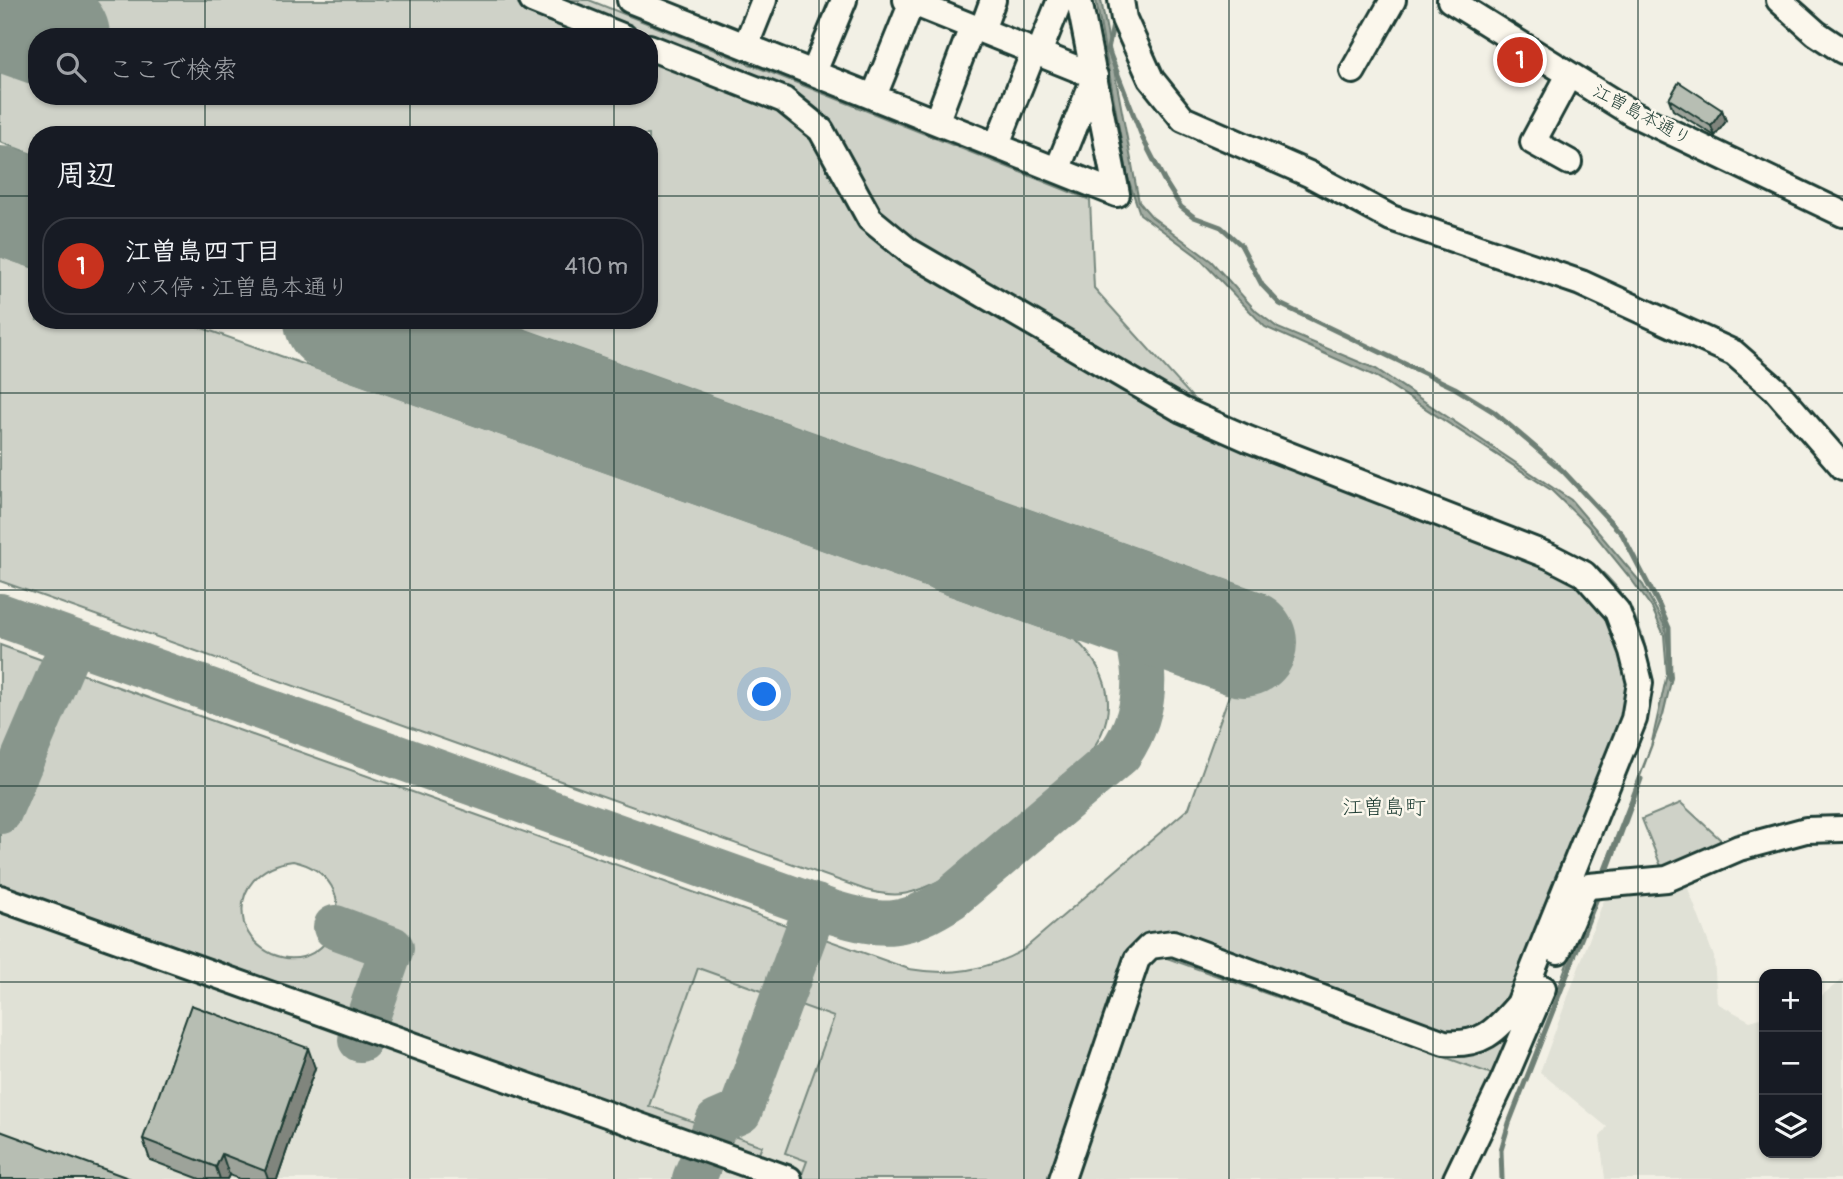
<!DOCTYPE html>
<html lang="ja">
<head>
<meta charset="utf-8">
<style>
	:root { --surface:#171b24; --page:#242831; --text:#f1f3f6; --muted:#9ea1a6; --line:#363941; --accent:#c8321e }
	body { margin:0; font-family:Pangolin,"Klee One",sans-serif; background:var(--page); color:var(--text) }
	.controls { position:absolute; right:21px; bottom:21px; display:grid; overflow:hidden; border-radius:14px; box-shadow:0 2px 5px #0004 }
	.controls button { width:63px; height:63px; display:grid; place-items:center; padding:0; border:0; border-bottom:2px solid var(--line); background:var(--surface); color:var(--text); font:35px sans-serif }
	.you { position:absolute; left:765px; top:695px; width:24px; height:24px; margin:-18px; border:5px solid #fff; border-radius:50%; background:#1a73e8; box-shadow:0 0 0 10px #1a73e833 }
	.badge { display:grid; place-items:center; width:46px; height:46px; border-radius:50%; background:var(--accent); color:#fff; font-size:23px; font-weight:700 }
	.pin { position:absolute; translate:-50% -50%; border:4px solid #fff; box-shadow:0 2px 7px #0006 }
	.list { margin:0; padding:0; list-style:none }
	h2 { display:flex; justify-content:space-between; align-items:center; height:91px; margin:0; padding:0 28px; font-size:30px }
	h2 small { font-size:23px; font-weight:400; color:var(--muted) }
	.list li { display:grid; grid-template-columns:46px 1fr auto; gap:21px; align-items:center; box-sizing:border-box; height:98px; margin:0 14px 14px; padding:0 14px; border:2px solid var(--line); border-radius:28px }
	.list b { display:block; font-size:26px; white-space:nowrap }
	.list p { margin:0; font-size:23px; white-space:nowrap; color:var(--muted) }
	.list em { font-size:23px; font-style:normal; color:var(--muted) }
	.icon { flex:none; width:38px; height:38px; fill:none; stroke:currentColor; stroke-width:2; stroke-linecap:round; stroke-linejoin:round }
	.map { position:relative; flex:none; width:1843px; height:1179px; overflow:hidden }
	.search { position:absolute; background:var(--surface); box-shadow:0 2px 5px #0004; left:28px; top:28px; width:630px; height:77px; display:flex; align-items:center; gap:18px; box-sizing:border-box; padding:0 24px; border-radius:28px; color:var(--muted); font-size:26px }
	.panel { position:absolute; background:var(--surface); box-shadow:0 2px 5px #0004; left:28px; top:126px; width:630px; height:203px; border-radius:28px }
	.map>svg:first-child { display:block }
	.built { fill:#e0e1d6 }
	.green { fill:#cfd2c8; stroke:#77887e; stroke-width:2; fill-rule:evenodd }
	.water { fill:#a2aba1; stroke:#6e7f75; stroke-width:2 }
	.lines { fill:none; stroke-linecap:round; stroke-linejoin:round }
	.stream { stroke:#6e7f75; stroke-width:5 }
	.taxiway { stroke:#88968c; stroke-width:44 }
	.runway { stroke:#88968c; stroke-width:108 }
	.minor-casing { stroke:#1f3d34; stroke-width:30 }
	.minor { stroke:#fbf7ec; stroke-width:24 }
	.wall { fill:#9da39a; stroke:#1f3d34; stroke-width:2 }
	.shaded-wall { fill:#80857d; stroke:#1f3d34; stroke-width:2 }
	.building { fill:#b7beb3; stroke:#1f3d34; stroke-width:2 }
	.grid { fill:none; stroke:#1f3d34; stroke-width:2; stroke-opacity:0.55 }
	.labels { text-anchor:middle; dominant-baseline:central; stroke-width:5; stroke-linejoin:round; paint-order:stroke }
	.street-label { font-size:18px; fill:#1f3d34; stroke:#fbf7ec }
	.quarter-label { font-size:21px; fill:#1f3d34; stroke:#fbf7ec }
</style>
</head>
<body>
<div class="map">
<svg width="1843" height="1179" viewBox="0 0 1843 1179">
	<rect width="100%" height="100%" fill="#f2f0e5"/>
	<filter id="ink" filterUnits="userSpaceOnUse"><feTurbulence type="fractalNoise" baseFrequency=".0143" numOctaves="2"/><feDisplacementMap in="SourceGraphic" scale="14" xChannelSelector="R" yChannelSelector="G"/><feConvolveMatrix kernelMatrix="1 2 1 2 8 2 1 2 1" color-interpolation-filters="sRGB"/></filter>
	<g filter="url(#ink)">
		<!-- built -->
		<path class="built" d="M1686 883 1714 957 1717 1003 1750 1021 1764 1017V1153H1817V999L1843 979V1179H1605L1600 1137 1607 1127 1540 1072 1603 902 1611 895Z
			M0 911 360 1040 748 1179H0Z
			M1153 953 1500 1077 1452 1179H1071Z
			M698 968 834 1017 785 1153 807 1161 801 1178 756 1162 761 1146 649 1106Z"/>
		<!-- green -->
		<path class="green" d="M0 0H589L1090 200 1094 288 1199 405 1588 560C1644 602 1660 668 1643 733L1500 1077 1153 953 1071 1179H748L0 911V645L909 969C950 976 986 971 1023 950L1189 808 1265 594 498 320H649V135H37V156L0 142ZM37 37H649V96H37ZM293 861C371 878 335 980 272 954 259 948 248 937 244 923 236 888 261 865 293 861ZM698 968 834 1017 785 1153 807 1161 801 1177 756 1161 762 1146 649 1106Z
			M0 256 37 269V320H180L1076 640C1114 677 1120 719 1084 760L943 879C913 894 899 899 866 890L0 581Z
			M1681 803 1722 841 1692 863 1663 871 1642 819Z"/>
		<!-- water -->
		<path class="water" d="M1096 0H1101L1139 202 1152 217 1211 261 1256 311 1278 328 1376 369 1571 500 1643 585 1665 626 1672 677 1663 715 1555 1004 1552 1003 1651 746 1667 674 1664 635 1652 608 1631 579 1588 526 1551 490 1377 377 1265 327 1197 256 1140 214 1128 178Z"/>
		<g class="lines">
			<!-- stream -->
			<path class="stream" d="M1114 20 1108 49 1143 139 1164 180 1181 207 1194 217 1221 227 1241 245 1262 285 1280 304 1455 388 1494 412 1563 471 1622 534 1659 605 1669 628 1670 679
				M1607 871 1641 779
				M1502 1179 1501 1150 1509 1123 1597 898"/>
			<!-- taxiway -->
			<path class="taxiway" d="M0 615 832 912C884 928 905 928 951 898L1120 754C1155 702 1145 657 1126 601
				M0 812 73 641
				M335 927 392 948 360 1040
				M694 1179 717 1122 740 1112 816 906"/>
			<!-- runway -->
			<path class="runway" d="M0 16 56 36
				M0 200 37 213
				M338 320 1243 643"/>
			<!-- minor casing -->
			<g class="minor-casing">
				<path id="minor" d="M532 0 624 37
					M630 0 1117 194 1079 0
					M906 0 1095 76 1058 168
					M1121 0 1124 19 1151 79 1183 119 1309 174 1391 218 1581 283 1734 353 1775 389 1843 467
					M1450 0 1633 114 1843 214
					M1779 0 1816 33 1843 51
					M982 30 993 0
					M746 45 764 0
					M649 47 784 100 821 130 870 219 909 251 1182 410 1248 439 1549 556 1584 574 1617 611 1632 651 1640 683 1634 719 1519 1004C1495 1032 1482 1046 1444 1043L1173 943 1150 946 1137 959 1062 1179
					M1039 53 1060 0
					M1353 71 1393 0
					M814 72 844 0
					M1569 75 1533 142 1569 162
					M874 96 912 2
					M937 120 972 27
					M997 144 1034 51
					M0 898 789 1179
					M1558 951 1583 892 1589 886 1667 879 1739 848 1806 830 1843 829
					M1456 1179 1504 1079 1543 988"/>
			</g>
			<!-- minor -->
			<use href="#minor" class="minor"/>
		</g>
		<!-- wall -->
		<path class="wall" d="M1669 99 1722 110 1726 121 1715 136 1673 110Z
			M315 1068 277 1179H240L229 1175 227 1179H200L150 1160 143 1139Z"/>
		<!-- shaded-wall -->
		<path class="shaded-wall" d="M1722 110 1726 121 1715 136 1711 126Z
			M308 1048 315 1068 277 1179H268L265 1171Z
			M222 1154 229 1175 227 1179H220L216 1167Z"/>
		<!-- building -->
		<path class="building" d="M1679 82 1722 110 1711 126 1669 99Z
			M191 1005 308 1048 265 1171 222 1154 216 1167 143 1139Z
			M0 1131 131 1179H0Z"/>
	</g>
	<!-- grid -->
	<path class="grid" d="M205 0V37M410 0V37M614 0V37M819 0V1179M1024 0V1179M1229 0V1179M1433 0V1179M1638 0V1179M205 96V135M410 96V135M614 96V135M0 196H37M649 196H1843M205 320V1179M410 320V1179M614 320V1179M0 393H1843M0 590H1843M0 786H1843M0 982H1764M1817 982H1843"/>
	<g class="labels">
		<!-- street labels -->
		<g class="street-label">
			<text transform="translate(1642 115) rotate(28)">江曽島本通り</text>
		</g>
		<!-- quarter labels -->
		<g class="quarter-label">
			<text x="1384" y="807">江曽島町</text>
		</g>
	</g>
</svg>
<div class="controls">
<button>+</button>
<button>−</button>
<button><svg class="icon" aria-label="layers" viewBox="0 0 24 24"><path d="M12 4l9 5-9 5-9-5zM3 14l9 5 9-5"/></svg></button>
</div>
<div class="you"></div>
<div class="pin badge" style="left:1520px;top:60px">1</div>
<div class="search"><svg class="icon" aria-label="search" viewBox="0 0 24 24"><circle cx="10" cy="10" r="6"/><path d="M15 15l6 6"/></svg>ここで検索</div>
<section class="panel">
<h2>周辺<small></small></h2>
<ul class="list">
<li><span class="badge">1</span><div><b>江曽島四丁目</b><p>バス停 · 江曽島本通り</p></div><em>410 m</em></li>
</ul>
</section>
</div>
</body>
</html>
